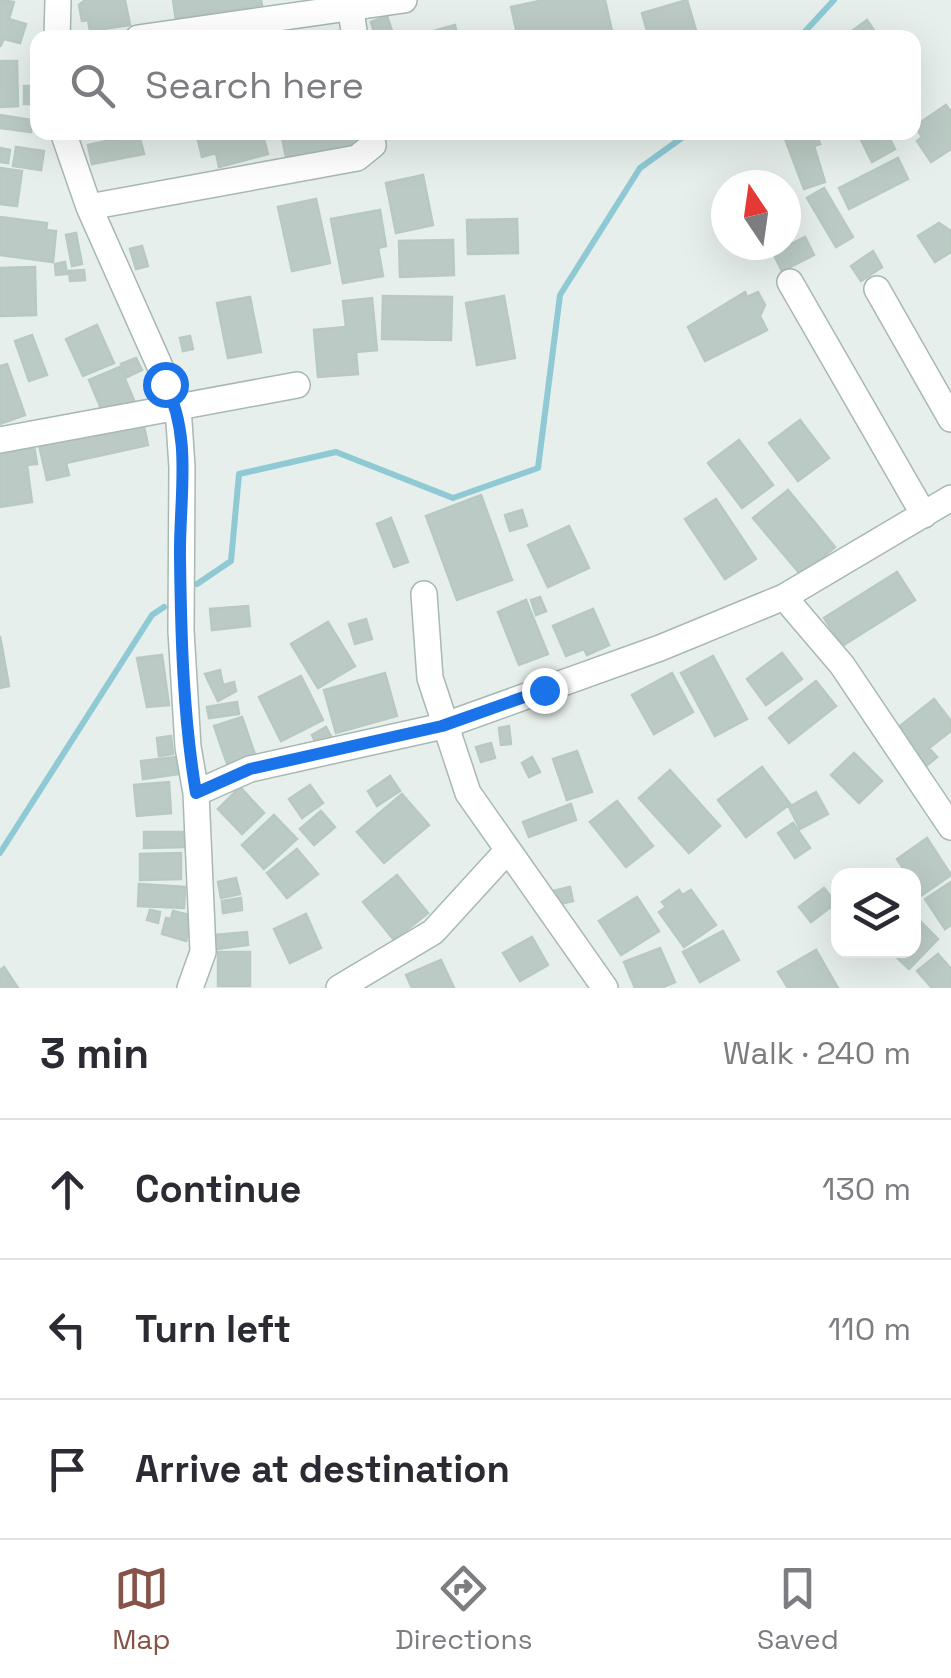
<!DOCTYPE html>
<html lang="en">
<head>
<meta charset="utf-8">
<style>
	:root { --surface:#fff; --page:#f7f7f7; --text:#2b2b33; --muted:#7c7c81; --line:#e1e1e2; --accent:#855347 }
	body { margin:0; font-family:"Space Grotesk",sans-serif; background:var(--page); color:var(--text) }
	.controls { position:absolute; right:30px; bottom:30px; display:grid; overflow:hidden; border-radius:20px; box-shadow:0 10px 40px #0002 }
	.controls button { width:90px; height:90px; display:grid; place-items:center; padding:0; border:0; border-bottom:2px solid var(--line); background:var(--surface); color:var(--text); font:50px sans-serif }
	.compass { position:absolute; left:711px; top:170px; width:90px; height:90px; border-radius:50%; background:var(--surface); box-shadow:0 10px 40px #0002; rotate:347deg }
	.stop { position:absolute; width:30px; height:30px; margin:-22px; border:8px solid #1a73e8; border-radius:50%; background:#fff }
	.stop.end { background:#1a73e8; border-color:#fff; box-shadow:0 2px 10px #0008 }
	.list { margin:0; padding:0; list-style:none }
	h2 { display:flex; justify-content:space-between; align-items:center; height:130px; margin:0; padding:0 40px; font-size:42px }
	h2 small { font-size:32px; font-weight:400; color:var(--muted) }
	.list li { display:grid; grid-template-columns:65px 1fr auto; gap:30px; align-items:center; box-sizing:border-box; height:140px; padding:0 40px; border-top:2px solid var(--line) }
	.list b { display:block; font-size:38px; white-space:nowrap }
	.list em { font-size:32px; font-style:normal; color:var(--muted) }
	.icon { flex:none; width:55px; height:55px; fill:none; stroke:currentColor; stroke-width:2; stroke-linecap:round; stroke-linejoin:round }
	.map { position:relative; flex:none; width:951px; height:988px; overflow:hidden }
	.search { position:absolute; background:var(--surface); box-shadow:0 10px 40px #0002; left:30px; right:30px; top:30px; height:110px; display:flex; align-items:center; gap:25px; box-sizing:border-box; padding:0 35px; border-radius:20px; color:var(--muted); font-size:38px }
	.sheet { height:550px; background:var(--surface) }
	nav { display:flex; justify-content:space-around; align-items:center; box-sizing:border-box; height:140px; border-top:2px solid var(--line); background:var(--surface); font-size:28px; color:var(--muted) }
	nav a { display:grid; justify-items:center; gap:5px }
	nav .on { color:var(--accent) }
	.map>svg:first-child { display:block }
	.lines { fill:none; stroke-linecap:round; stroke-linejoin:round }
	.stream { stroke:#8ec9d4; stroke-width:6 }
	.building { fill:#bbcac4; stroke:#b8c9c2; stroke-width:2.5 }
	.minor-casing { stroke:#a8b8b2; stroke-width:28 }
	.minor { stroke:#fff; stroke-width:25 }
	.route { stroke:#1a73e8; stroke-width:12 }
</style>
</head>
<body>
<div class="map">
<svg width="951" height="988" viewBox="0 0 951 988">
	<rect width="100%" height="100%" fill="#e6efeb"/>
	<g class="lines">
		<!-- stream -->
		<path class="stream" d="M799 38 834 0
			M197 584 231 561 239 474 336 452 453 498 538 468 560 295 640 168 690 132
			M0 853 152 615 164 607"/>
	</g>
	<!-- building -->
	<path class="building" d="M0 0 14 2 9 19 26 24 20 43 4 39 0 47Z
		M85 0H125L130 25 90 31 88 20 82 21 79 5Z
		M173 0H261L262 5 176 20Z
		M544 0H605L612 31 582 38H518L511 7Z
		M687 0 697 34 649 38 642 13Z
		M387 16 393 34 376 38 371 22Z
		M867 20 879 38H844V37Z
		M455 25 458 38H411V37Z
		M0 61H17L18 106 0 107Z
		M24 86H38V104H24Z
		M946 105 951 112V149L931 162 917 141 922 137 915 126Z
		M0 115 32 120 31 132 0 128Z
		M196 132H262L268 154 219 167 216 153 202 157Z
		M358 132 361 147 287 162 281 133Z
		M796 132H816L820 144 814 146 825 182 804 189 784 136Z
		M857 132H886L895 149 872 162Z
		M139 134 144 154 92 164 88 145Z
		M16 147 44 151 41 170 13 166Z
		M0 148 10 150 8 163 0 162Z
		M898 158 908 179 849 209 839 188Z
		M0 168 22 171 17 206 0 204Z
		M423 175 433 225 396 233 386 183Z
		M824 188 853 237 836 247 807 198Z
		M316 199 330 263 292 271 278 207Z
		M380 210 386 246 378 248 383 276 343 283 331 219Z
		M0 217 47 223 46 230 56 231 53 262 0 255Z
		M517 219 518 253 468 254 467 220Z
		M939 223 951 231V252L935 262 918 236Z
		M76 233 82 264 72 266 66 235Z
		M805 237 814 255 782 271 773 253Z
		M453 240 454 275 400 277 399 241Z
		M142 246 148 266 136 269 130 249Z
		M873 251 882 267 861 281 851 266Z
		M65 262 67 274 56 275 55 264Z
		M35 267 36 315 0 316V268Z
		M84 270 85 280 70 281 69 271Z
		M745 292 747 297 758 292 765 305 760 316 767 330 705 361 688 327Z
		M383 296 452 297 451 340 382 339Z
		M504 296 515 358 477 365 466 303Z
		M250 297 261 352 228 358 217 303Z
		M372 298 377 350 356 352 358 374 318 377 314 330 346 327 343 301Z
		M97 325 114 363 83 376 66 339Z
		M32 335 47 375 29 381 15 341Z
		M190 336 193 349 183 351 180 338Z
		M136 358 142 370 127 377 121 364Z
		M7 364 25 415 0 424V366Z
		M120 367 136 405 105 418 89 380Z
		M800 420 829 458 798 481 769 443Z
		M143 422 148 445 66 463 69 475 47 480 39 445Z
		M739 440 773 485 742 508 708 463Z
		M34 446 37 464 27 465 32 502 0 507V451Z
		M788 490 835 547 801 575 753 518Z
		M481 495 512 580 457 600 426 516Z
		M716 499 756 559 725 579 685 519Z
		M522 510 527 526 510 531 505 515Z
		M391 518 408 562 394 567 377 524Z
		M569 526 589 568 548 587 528 545Z
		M897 572 915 600 842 646 824 618Z
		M540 597 546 611 536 615 531 600Z
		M526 600 548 654 519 665 498 612Z
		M248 606 250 626 212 630 210 609Z
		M593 609 609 645 587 655 584 649 566 656 553 626Z
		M366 619 372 639 355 644 349 624Z
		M328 622 355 666 318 688 291 644Z
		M0 636 9 686 0 688Z
		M782 653 802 679 766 705 747 679Z
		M162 655 169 705 147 707 137 658Z
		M713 656 747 719 715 736 681 673Z
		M220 670 223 685 234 682 236 691 218 701 205 674Z
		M385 673 397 716 336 733 324 690Z
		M672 673 693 712 654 734 632 695Z
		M301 676 323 720 281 741 259 697Z
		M816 681 836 706 789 743 769 718Z
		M934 699 951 721V731L929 748 937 757 920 771 895 730Z
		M237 702 239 714 209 718 207 707Z
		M242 717 258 763 230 772 214 726Z
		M509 726 511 744 501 745 499 728Z
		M326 727 333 740 318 747 312 735Z
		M171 736 173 754 159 756 157 738Z
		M491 743 495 758 481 762 476 747Z
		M577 751 592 792 567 800 553 759Z
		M854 753 882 781 859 803 831 775Z
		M177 757 179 774 143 779 141 761Z
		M532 757 540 772 529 777 522 763Z
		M762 767 790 804 746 837 718 800Z
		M670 770 720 826 689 853 639 798Z
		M390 776 400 791 377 806 368 791Z
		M169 782 171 813 137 816 134 785Z
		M310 785 323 803 302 818 289 799Z
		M240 787 264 813 242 834 218 809Z
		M816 792 828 814 800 829 789 807Z
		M402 794 429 825 384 863 357 832Z
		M617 801 653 846 626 867 590 822Z
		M571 804 576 820 529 837 523 822Z
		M321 811 335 827 314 845 300 829Z
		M274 815 297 839 264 869 242 845Z
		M793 823 810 848 795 858 778 833Z
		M144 832H184L185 847 144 848Z
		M927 838 951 875 922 895 914 876H908L897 859Z
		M297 849 318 874 287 898 267 873Z
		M181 853V879L140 880V854Z
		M397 875 428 913 394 940 363 902Z
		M236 878 240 894 221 898 218 882Z
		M951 882V925L945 929 925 899Z
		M139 884 185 887 184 908 138 906Z
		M570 887 573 901 556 905 553 891Z
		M824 888 836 903 811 922 799 907Z
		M679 890 682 895 691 890 716 925 684 947 659 912 666 907 662 902Z
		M637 897 659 931 621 955 599 921Z
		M241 898 242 910 223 913 222 901Z
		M150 910 160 912 158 923 147 920Z
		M173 911 193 916 186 941 162 934 166 918 171 919Z
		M306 914 321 948 290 963 274 929Z
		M914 915 938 939 909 969 890 951H914Z
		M723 931 739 960 700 982 683 952Z
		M247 932 248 945 216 949 215 935Z
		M532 937 548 965 520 981 503 953Z
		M660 948 675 982 661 988H635L624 962Z
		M816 950 838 988H788L778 972Z
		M218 952H250V986H218Z
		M938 954 951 969V988H932L917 971Z
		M441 960 454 988H412L406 975Z
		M4 967 18 988H0V970Z"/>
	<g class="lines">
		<!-- minor casing -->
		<g class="minor-casing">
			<path id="minor" d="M351 10 355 38
				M57 38 58 0
				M138 38 404 0
				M63 132 89 207 178 407 182 467 181 631 188 747 196 793 203 952 190 988
				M89 207 357 158 373 145 370 132
				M790 282 924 515
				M877 289 951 419
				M0 440 297 385
				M424 594 430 678 468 793 605 988
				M784 597 842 665 951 827
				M196 793 250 769 443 726 660 648 784 597 951 498
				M339 988 433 932 508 850"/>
		</g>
		<!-- minor -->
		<use href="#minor" class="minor"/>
	</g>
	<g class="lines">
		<!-- route -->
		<path class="route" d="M165 384C193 436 179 500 180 557 181 636 183 715 196 793L250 769 442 726 544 690"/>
	</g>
</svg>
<div class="controls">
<button><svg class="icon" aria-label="layers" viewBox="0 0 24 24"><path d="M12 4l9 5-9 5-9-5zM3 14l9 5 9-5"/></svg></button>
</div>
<svg class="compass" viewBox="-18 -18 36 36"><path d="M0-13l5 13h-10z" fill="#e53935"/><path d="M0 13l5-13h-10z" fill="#7c7c81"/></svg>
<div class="stop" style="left:165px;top:384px"></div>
<div class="stop end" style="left:544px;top:690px"></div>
<div class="search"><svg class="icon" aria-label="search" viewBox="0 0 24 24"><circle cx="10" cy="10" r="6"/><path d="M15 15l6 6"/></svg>Search here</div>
</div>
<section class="sheet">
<h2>3 min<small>Walk · 240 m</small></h2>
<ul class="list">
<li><svg class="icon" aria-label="ahead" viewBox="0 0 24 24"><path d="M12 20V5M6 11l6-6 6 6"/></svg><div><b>Continue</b></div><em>130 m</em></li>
<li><svg class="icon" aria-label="left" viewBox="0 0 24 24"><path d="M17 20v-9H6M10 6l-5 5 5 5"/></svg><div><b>Turn left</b></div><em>110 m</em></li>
<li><svg class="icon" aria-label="arrive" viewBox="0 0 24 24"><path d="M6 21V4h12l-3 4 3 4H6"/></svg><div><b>Arrive at destination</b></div></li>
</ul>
</section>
<nav>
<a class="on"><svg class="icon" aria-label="map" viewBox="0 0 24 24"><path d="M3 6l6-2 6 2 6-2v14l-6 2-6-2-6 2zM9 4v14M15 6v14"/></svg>Map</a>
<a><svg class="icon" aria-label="directions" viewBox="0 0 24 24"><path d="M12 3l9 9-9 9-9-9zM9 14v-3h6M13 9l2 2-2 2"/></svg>Directions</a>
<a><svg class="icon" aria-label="saved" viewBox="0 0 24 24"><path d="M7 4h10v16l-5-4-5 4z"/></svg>Saved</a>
</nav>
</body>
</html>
